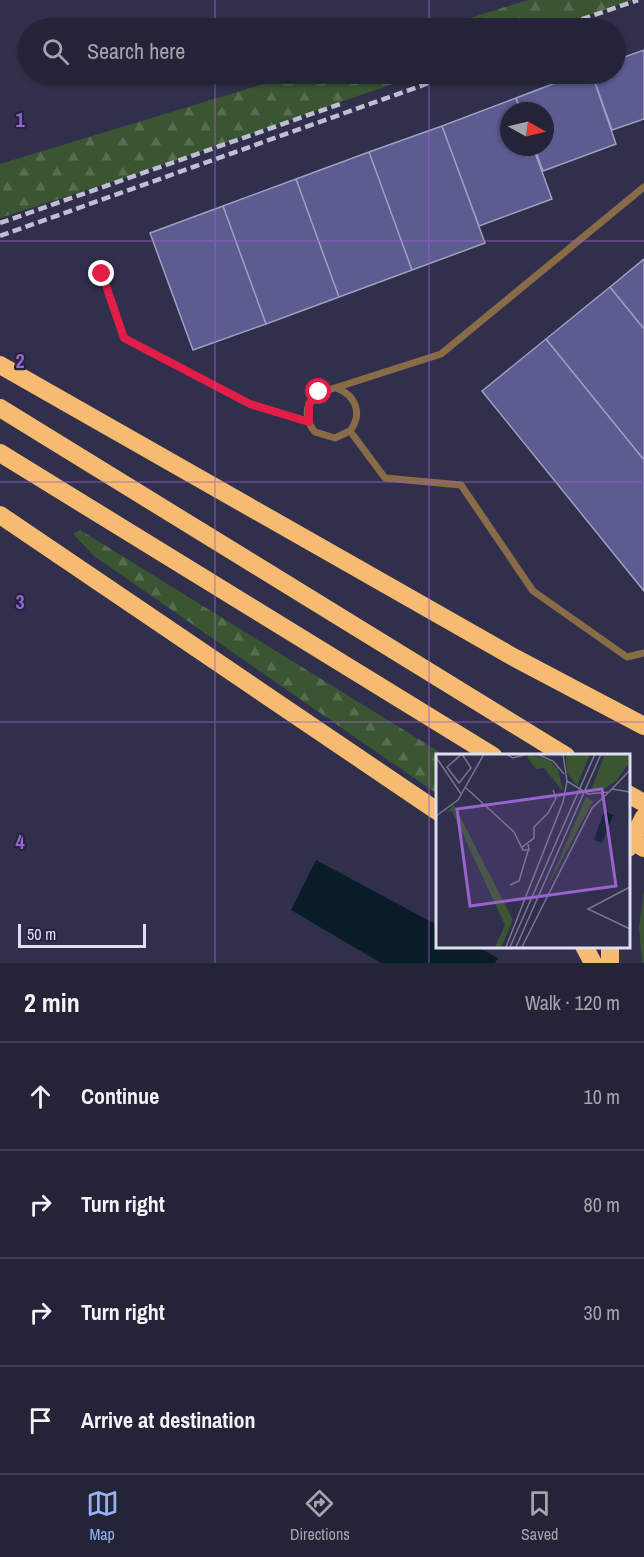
<!DOCTYPE html>
<html lang="en">
<head>
<meta charset="utf-8">
<style>
	:root { --surface:#242439; --page:#303044; --text:#f1f3f6; --muted:#a3a4ae; --line:#414153; --accent:#95b2f1 }
	body { margin:0; font-family:"Archivo Narrow",sans-serif; background:var(--page); color:var(--text) }
	.compass { position:absolute; left:500px; top:102px; width:54px; height:54px; border-radius:50%; background:var(--surface); box-shadow:0 2px 4px #0004; rotate:98deg }
	.scale { position:absolute; left:18px; bottom:15px; width:128px; box-sizing:border-box; padding-left:6px; border:3px solid #dedff1; border-top:0; font-size:16px; line-height:21px; white-space:nowrap; color:#dedff1; -webkit-text-stroke:4px #262541; paint-order:stroke }
	.stop { position:absolute; width:18px; height:18px; margin:-14px; border:4px solid #e11d48; border-radius:50%; background:#fff }
	.stop.end { background:#e11d48; border-color:#fff; box-shadow:0 2px 6px #0008 }
	.list { margin:0; padding:0; list-style:none }
	h2 { display:flex; justify-content:space-between; align-items:center; height:78px; margin:0; padding:0 24px; font-size:26px }
	h2 small { font-size:20px; font-weight:400; color:var(--muted) }
	.list li { display:grid; grid-template-columns:39px 1fr auto; gap:18px; align-items:center; box-sizing:border-box; height:108px; padding:0 24px; border-top:2px solid var(--line) }
	.list b { display:block; font-size:22px; white-space:nowrap }
	.list em { font-size:20px; font-style:normal; color:var(--muted) }
	.icon { flex:none; width:33px; height:33px; fill:none; stroke:currentColor; stroke-width:2; stroke-linecap:round; stroke-linejoin:round }
	.map { position:relative; flex:none; width:644px; height:963px; overflow:hidden }
	.search { position:absolute; background:var(--surface); box-shadow:0 2px 4px #0004; left:18px; right:18px; top:18px; height:66px; display:flex; align-items:center; gap:15px; box-sizing:border-box; padding:0 21px; border-radius:33px; color:var(--muted); font-size:22px }
	.sheet { height:510px; background:var(--surface) }
	nav { display:flex; justify-content:space-around; align-items:center; box-sizing:border-box; height:84px; border-top:2px solid var(--line); background:var(--surface); font-size:16px; color:var(--muted) }
	nav a { display:grid; justify-items:center; gap:3px }
	nav .on { color:var(--accent) }
	.map>svg:first-child { display:block }
	.forest { fill:url(#forest-firs) }
	.water { fill:#081d27 }
	.building { fill:#5d5c91; stroke:#9e9fc1; stroke-width:1.5 }
	.lines { fill:none; stroke-linecap:round; stroke-linejoin:round }
	.lane { stroke:#8a6b47; stroke-width:7 }
	.highway { stroke:#f6ba70; stroke-width:18 }
	.rail { stroke:#bebfd3; stroke-width:4.5; stroke-dasharray:9 4.5; stroke-linecap:butt }
	.highway-bridge { stroke:#f6ba70; stroke-width:18 }
	.route { stroke:#e11d48; stroke-width:8 }
	.grid { fill:none; stroke:#9962ce; stroke-width:1.5; stroke-opacity:0.55 }
	.inset-road { fill:none; stroke:#76768e; stroke-width:1.5 }
	.view { fill:#9962ce; fill-opacity:0.15; stroke:#9962ce; stroke-width:3 }
	.inset-edge { fill:none; stroke:#dedff1; stroke-width:3 }
	.grid-label { font-size:20px; text-anchor:middle; font-weight:bold; fill:#9962ce; stroke:#262541; stroke-width:4.5; stroke-linejoin:round; paint-order:stroke }
</style>
</head>
<body>
<div class="map">
<svg width="644" height="963" viewBox="0 0 644 963">
	<defs>
		<pattern id="forest-firs" width="22" height="20" patternUnits="userSpaceOnUse" patternTransform="scale(1.5)"><rect width="22" height="20" fill="#3a5532"/><path d="M5 1l3.5 6h-7zM16 11l3.5 6h-7z" fill="#566d50"/></pattern>
	</defs>
	<rect width="100%" height="100%" fill="#30304c"/>
	<!-- forest -->
	<path class="forest" d="M528 0H633L550 28H438Z
		M296 74H421L140 173 0 218V164Z
		M80 530 446 756H437V794L94 556 73 534Z
		M644 890V963H642L639 927Z"/>
	<!-- water -->
	<path class="water" d="M316 860 437 925V946L477 947 498 958 495 963H381L291 910Z"/>
	<!-- building -->
	<path class="building" d="M644 50V119L612 130 592 74H616V60Z
		M579 74H592L616 144 543 171 534 147H545V111H521L516 98Z
		M516 98 520 111H509V147H533L552 199 479 226 442 126Z
		M442 126 485 243 412 270 369 152Z
		M369 152 412 270 339 297 296 179Z
		M296 179 339 297 266 324 223 206Z
		M223 206 266 324 193 350 150 233Z
		M644 259V329L610 287Z
		M610 287 644 329V460L546 339Z
		M546 339 644 460V591L482 391Z"/>
	<g class="lines">
		<!-- lane -->
		<path class="lane" d="M102 274 124 338 250 404 309 422
			M336 388C356 395 363 414 350 431L385 478 461 485 533 591 627 657 644 653
			M350 431 335 438 315 432C304 419 305 405 316 394L441 354 644 187"/>
		<!-- highway -->
		<path class="highway" d="M0 365 515 658 644 726
			M0 408 566 756
			M0 453 493 756
			M0 515 437 811
			M628 794 644 803
			M628 848 644 817
			M584 946 593 963
			M610 946V963"/>
		<!-- rail -->
		<path class="rail" d="M556 28 638 0
			M0 223 340 104
			M0 236 454 74"/>
		<!-- highway-bridge -->
		<path class="highway-bridge" d="M628 838 644 848"/>
	</g>
	<g class="lines">
		<!-- route -->
		<path class="route" d="M102 274 124 338 250 404 309 422V404L319 392"/>
	</g>
	<!-- grid -->
	<path class="grid" d="M215 0V28M429 0V28M215 74V963M429 74V963M0 241H644M0 482H644M0 722H644"/>
	<!-- overview -->
	<g transform="translate(436 754)">
		<rect width="194" height="194" fill="#30304c"/>
		<path d="M94 0 113 6 122 15 127 37 108 14 100 15 91 3ZM130 0H154L141 32 131 19ZM169 0H193V9L181 26 168 35 155 36ZM150 43 157 47 113 130V129ZM18 51 77 166 65 193H59L69 171 16 57 11 58Z" fill="#3a5532"/>
		<path d="M168 57 177 61 166 89 158 86Z" fill="#081d27"/>
		<path class="inset-road" d="M26 0 35 14 23 29 11 13ZM70 0 77 4 88 1M101 0 117 7 128 20M127 0 131 27 152 40 173 38 194 16M0 3 25 40M29 33 78 78 87 96H93L92 90M176 35 194 38M0 62 22 46 48 0M86 93 98 84V73L112 59 120 44 117 36M74 131 83 127 92 97M194 133 152 155 194 175M70 193 127 48 131 27M74 193 159 0M80 193 165 0M86 193 156 54 173 38"/>
		<path class="view" d="M166 35 180 132 34 152 21 55Z"/>
		<rect width="194" height="194" class="inset-edge"/>
	</g>
	<g class="grid-label">
		<text x="20" y="127">1</text>
		<text x="20" y="368">2</text>
		<text x="20" y="609">3</text>
		<text x="20" y="849">4</text>
	</g>
</svg>
<svg class="compass" viewBox="-18 -18 36 36"><path d="M0-13l5 13h-10z" fill="#e53935"/><path d="M0 13l5-13h-10z" fill="#a3a4ae"/></svg>
<div class="scale">50 m</div>
<div class="stop" style="left:319px;top:392px"></div>
<div class="stop end" style="left:102px;top:274px"></div>
<div class="search"><svg class="icon" aria-label="search" viewBox="0 0 24 24"><circle cx="10" cy="10" r="6"/><path d="M15 15l6 6"/></svg>Search here</div>
</div>
<section class="sheet">
<h2>2 min<small>Walk · 120 m</small></h2>
<ul class="list">
<li><svg class="icon" aria-label="ahead" viewBox="0 0 24 24"><path d="M12 20V5M6 11l6-6 6 6"/></svg><div><b>Continue</b></div><em>10 m</em></li>
<li><svg class="icon" aria-label="right" viewBox="0 0 24 24"><path d="M7 20v-9h11M14 6l5 5-5 5"/></svg><div><b>Turn right</b></div><em>80 m</em></li>
<li><svg class="icon" aria-label="right" viewBox="0 0 24 24"><path d="M7 20v-9h11M14 6l5 5-5 5"/></svg><div><b>Turn right</b></div><em>30 m</em></li>
<li><svg class="icon" aria-label="arrive" viewBox="0 0 24 24"><path d="M6 21V4h12l-3 4 3 4H6"/></svg><div><b>Arrive at destination</b></div></li>
</ul>
</section>
<nav>
<a class="on"><svg class="icon" aria-label="map" viewBox="0 0 24 24"><path d="M3 6l6-2 6 2 6-2v14l-6 2-6-2-6 2zM9 4v14M15 6v14"/></svg>Map</a>
<a><svg class="icon" aria-label="directions" viewBox="0 0 24 24"><path d="M12 3l9 9-9 9-9-9zM9 14v-3h6M13 9l2 2-2 2"/></svg>Directions</a>
<a><svg class="icon" aria-label="saved" viewBox="0 0 24 24"><path d="M7 4h10v16l-5-4-5 4z"/></svg>Saved</a>
</nav>
</body>
</html>
